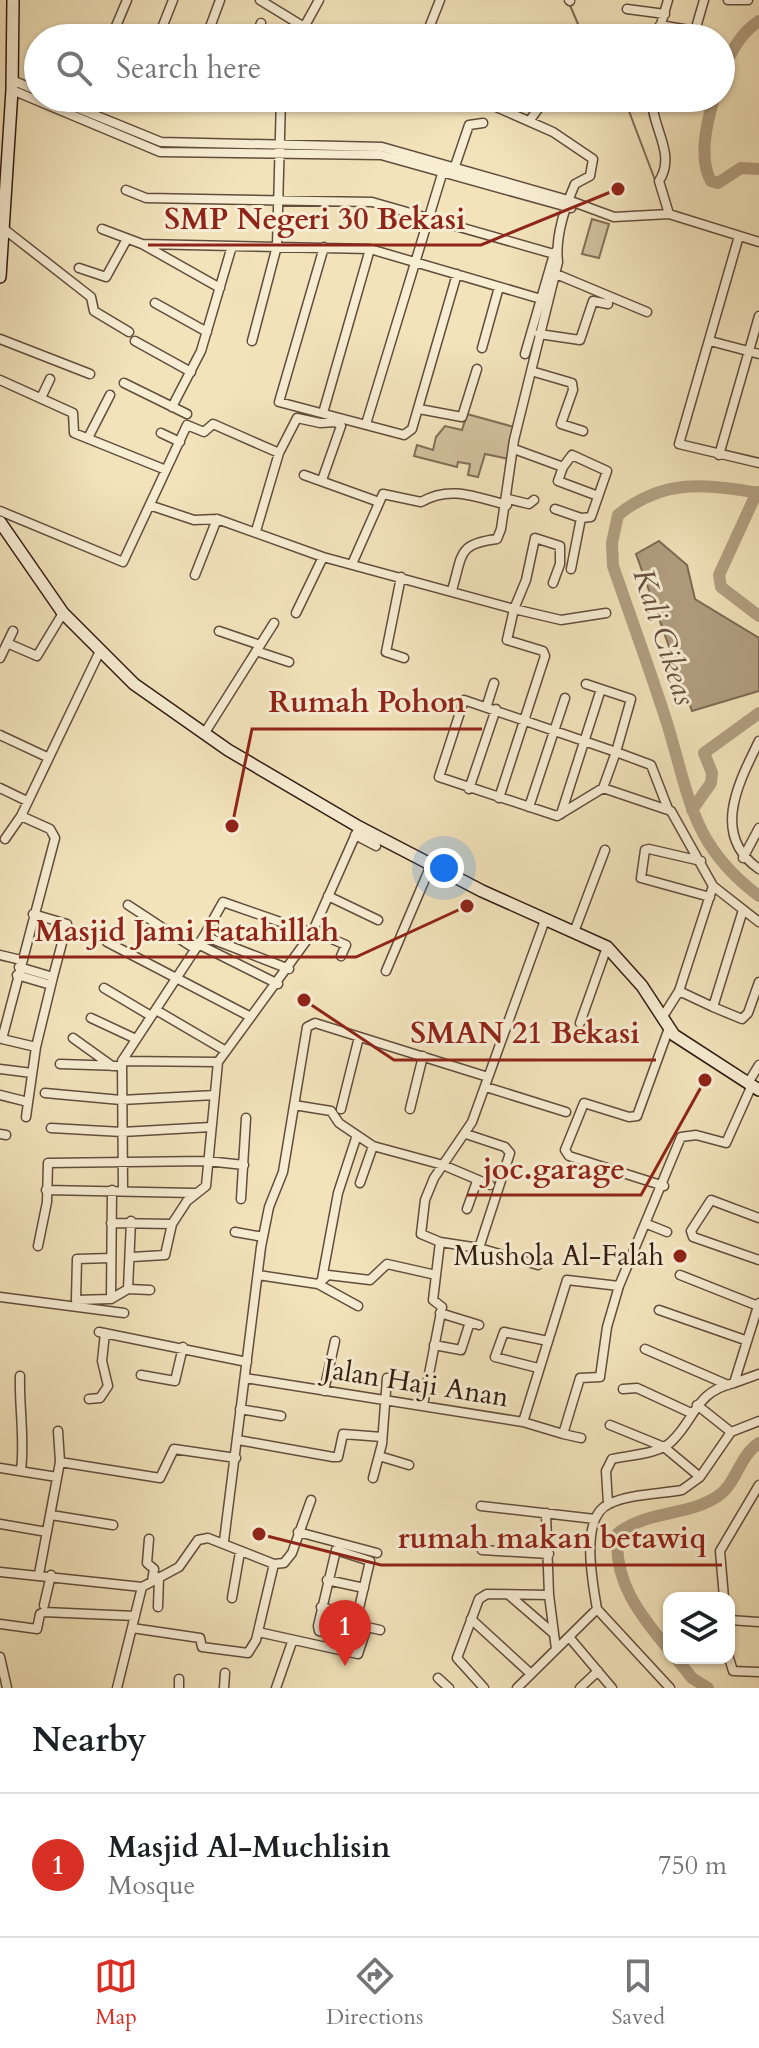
<!DOCTYPE html>
<html lang="en">
<head>
<meta charset="utf-8">
<style>
	:root { --surface:#fff; --page:#f6f6f6; --text:#202124; --muted:#757577; --line:#e0e0e0; --accent:#d93025 }
	body { margin:0; font-family:Cardo,serif; background:var(--page); color:var(--text) }
	.controls { position:absolute; right:24px; bottom:24px; display:grid; overflow:hidden; border-radius:16px; box-shadow:0 2px 6px #0004 }
	.controls button { width:72px; height:72px; display:grid; place-items:center; padding:0; border:0; border-bottom:2px solid var(--line); background:var(--surface); color:var(--text); font:40px sans-serif }
	.you { position:absolute; left:444px; top:868px; width:28px; height:28px; margin:-20px; border:6px solid #fff; border-radius:50%; background:#1a73e8; box-shadow:0 0 0 12px #1a73e833 }
	.badge { display:grid; place-items:center; width:52px; height:52px; border-radius:50%; background:var(--accent); color:#fff; font-size:26px; font-weight:700 }
	.pin { position:absolute; translate:-50% -66px; filter:drop-shadow(0 2px 4px #0008) }
	.pin::after { content:''; position:absolute; top:42px; width:28px; height:24px; background:inherit; clip-path:polygon(0 0,100% 0,50% 100%) }
	.list { margin:0; padding:0; list-style:none }
	h2 { display:flex; justify-content:space-between; align-items:center; height:104px; margin:0; padding:0 32px; font-size:34px }
	h2 small { font-size:26px; font-weight:400; color:var(--muted) }
	.list li { display:grid; grid-template-columns:52px 1fr auto; gap:24px; align-items:center; box-sizing:border-box; height:144px; padding:0 32px; border-top:2px solid var(--line) }
	.list b { display:block; font-size:30px; white-space:nowrap }
	.list p { margin:0; font-size:26px; white-space:nowrap; color:var(--muted) }
	.list em { font-size:26px; font-style:normal; color:var(--muted) }
	.icon { flex:none; width:44px; height:44px; fill:none; stroke:currentColor; stroke-width:2; stroke-linecap:round; stroke-linejoin:round }
	.map { position:relative; flex:none; width:759px; height:1688px; overflow:hidden }
	.search { position:absolute; background:var(--surface); box-shadow:0 2px 6px #0004; left:24px; right:24px; top:24px; height:88px; display:flex; align-items:center; gap:20px; box-sizing:border-box; padding:0 28px; border-radius:44px; color:var(--muted); font-size:30px }
	.sheet { height:248px; background:var(--surface) }
	nav { display:flex; justify-content:space-around; align-items:center; box-sizing:border-box; height:112px; border-top:2px solid var(--line); background:var(--surface); font-size:22px; color:var(--muted) }
	nav a { display:grid; justify-items:center; gap:4px }
	nav .on { color:var(--accent) }
	.map>svg:first-child { display:block }
	.green { fill:#d1c19e; stroke:#826e58; stroke-width:2 }
	.water { fill:#b19f81; stroke:#7e6a54; stroke-width:2 }
	.lines { fill:none; stroke-linecap:round; stroke-linejoin:round }
	.stream { stroke:#7e6a54; stroke-width:2 }
	.river { stroke:#b19f81; stroke-width:12 }
	.minor-casing { stroke:#624d3c; stroke-width:11 }
	.secondary-casing { stroke:#321b11; stroke-width:14 }
	.minor { stroke:#f7edd3; stroke-width:8 }
	.secondary { stroke:#f7edd3; stroke-width:11 }
	.poi-dot { fill:#8f2418; stroke:#f7edd3; stroke-width:3 }
	.labels { text-anchor:middle; dominant-baseline:central; stroke-width:6; stroke-linejoin:round; paint-order:stroke }
	.poi-label { font-size:28px; fill:#321b11; stroke:#f7edd3; text-anchor:end }
	.street-label { font-size:28px; fill:#321b11; stroke:#f7edd3 }
	.water-label { font-size:30px; font-style:italic; fill:#65503e; stroke:#f7edd3 }
	.leader { fill:none; stroke:#8f2418; stroke-width:3 }
	.callout-dot { fill:#8f2418; stroke:#f7edd3; stroke-width:3 }
	.callout-label { font-size:30px; text-anchor:middle; font-weight:bold; fill:#8f2418; stroke:#f7edd3; stroke-width:6; stroke-linejoin:round; paint-order:stroke }
</style>
</head>
<body>
<div class="map">
<svg width="759" height="1688" viewBox="0 0 759 1688">
	<rect width="100%" height="100%" fill="#f2e3bb"/>
	<filter id="stains"><feTurbulence type="fractalNoise" baseFrequency=".0025" numOctaves="4"/><feColorMatrix values="0 0 0 0 .2 0 0 0 0 .09 0 0 0 0 .02 0 0 0 .5 -.17"/></filter>
	<radialGradient id="worn" r=".72"><stop offset=".6" stop-color="#630" stop-opacity="0"/><stop offset="1" stop-color="#630" stop-opacity=".3"/></radialGradient>
	<!-- green -->
	<path class="green" d="M592 219 609 224 599 258 582 254Z
		M467 414 514 427 509 459 485 454 478 477 468 475 470 464 458 462 457 467 414 456 417 445 433 450 436 437 445 426 462 430Z"/>
	<!-- water -->
	<path class="water" d="M659 541 687 565 695 599 759 638V691L692 711 636 554Z"/>
	<g class="lines">
		<!-- stream -->
		<path class="stream" d="M569 3 584 38
			M624 98 655 180"/>
		<!-- river -->
		<path class="river" d="M721 75C730 54 739 34 759 21
			M714 98C707 122 698 158 711 181L718 183 741 168 759 169
			M757 492 719 575 721 587 759 616
			M759 493C706 483 662 479 618 515L612 543 613 566C631 618 650 670 667 723 690 798 691 845 759 896
			M692 810 711 783 712 773 704 753 759 713
			M669 1650C640 1615 612 1580 618 1533 649 1510 689 1516 718 1496 737 1483 739 1456 759 1443
			M676 1658 692 1678 708 1688"/>
		<!-- minor casing -->
		<g class="minor-casing">
			<path id="minor" d="M260 0 322 38
				M569 0 570 1
				M728 0H748
				M627 9 665 14
				M660 25 695 31 704 0
				M303 29 319 0
				M111 38 127 0
				M158 38 173 0
				M206 38 220 0
				M255 38 261 23
				M425 38 440 0
				M657 38 668 0
				M12 80 38 91
				M12 90 160 152 381 155 571 208
				M53 98 161 142 382 147 568 200 614 217 669 214 759 242
				M652 98C651 127 677 154 659 181L669 214
				M445 104 448 98
				M530 120 546 98
				M454 169 469 125 483 123
				M126 190 146 198 372 202 554 254 557 250
				M4 229 91 297 94 311 129 332
				M102 229 142 244 220 288
				M739 236 679 444 759 463
				M142 244 370 249 541 299
				M324 247 279 402 404 435 412 429 457 274
				M79 268 106 277 127 239
				M556 274 647 312
				M155 303 207 332
				M539 334 580 340 593 301 608 304
				M0 339 90 374
				M135 341 191 372
				M252 341 277 246 281 98
				M710 341 759 354
				M482 348 499 287
				M525 354 554 254
				M531 371 572 383 573 390 561 424 583 431
				M0 380 73 413 74 433 166 470
				M124 383 187 414
				M41 398 50 379
				M172 407 201 351 232 246
				M419 409 462 417 477 369
				M323 413 370 249
				M366 424 443 171
				M161 433 180 442
				M88 438 110 395
				M514 449 563 467 572 455 607 471 591 517 581 518 555 509
				M719 455 759 316
				M563 467 558 481 598 496
				M304 475 379 502
				M508 499 529 504 534 500
				M152 506 194 520 217 519 323 557 514 609 507 640 543 651 545 656 499 798
				M0 511 123 562 187 425 204 432 213 424 279 453
				M256 531 279 453 297 418 320 423 336 422 341 426 322 480
				M352 564 383 494 421 502C450 485 476 497 507 505
				M571 569 581 518
				M195 575 217 519
				M401 577 386 652 404 658
				M553 583 560 564V546L535 538 526 580 514 609 561 620 606 613
				M452 590C463 554 457 544 497 539L501 529 514 440 558 262C555 237 565 207 575 184L590 176 593 159 553 132 476 98
				M296 613 323 557
				M219 631 260 645
				M7 643 37 656 63 613
				M256 651 289 662
				M0 658 13 631
				M586 684 631 699 616 752 464 700 439 777 557 816 603 788 671 811 713 886 679 991 662 1018
				M487 705 494 683
				M204 734 274 623
				M0 735 47 757
				M759 741C739 782 710 835 759 869
				M0 788 27 801
				M603 788 616 752 651 765 668 809
				M469 789 496 709
				M529 807 565 698
				M561 814 601 689
				M21 816 50 829 55 838 2 1039 36 1047
				M355 835 376 846
				M5 839 21 816 99 653
				M743 858 759 828
				M701 861 649 849 645 850 641 878 710 897
				M713 886 759 922
				M328 896 378 920
				M128 905 195 949
				M33 914 67 924 53 977
				M313 931 346 945 341 956
				M574 932 605 850
				M204 936 223 902 312 933
				M107 942 251 1017
				M198 944 278 984
				M0 955 21 960
				M19 967 53 977 36 1047 26 1117
				M386 971 431 865
				M17 975 51 985
				M104 988 151 1016
				M679 991 713 1007 743 910
				M713 1007 742 1019 748 1013 759 982
				M156 1010 226 1051
				M91 1018 136 1039
				M580 1023 607 947
				M73 1038 112 1066
				M122 1061 218 1062
				M60 1064 121 1066
				M0 1069 32 1073
				M748 1083 759 1065
				M486 1087 566 1112
				M45 1093 121 1100 215 1095
				M0 1095 28 1102
				M294 1105 331 1111 339 1123 373 1146 443 1165 490 1185
				M341 1109 359 1037
				M410 1109 423 1056
				M51 1128 122 1132 211 1127
				M0 1134 6 1135
				M360 1183 373 1146
				M664 1186 569 1156 565 1150 584 1103 629 1117 637 1116 669 1028
				M46 1190 194 1193
				M123 1191 122 1061 204 936 289 969
				M241 1199 246 1118
				M467 1209 477 1181
				M759 1218 711 1200 691 1231 693 1237 759 1260
				M111 1223 172 1224
				M647 1224 667 1232
				M235 1232 263 1237
				M440 1242 479 1248 510 1153 505 1147 466 1134
				M38 1246 47 1202 48 1163 207 1161 244 1165
				M479 1248 538 1265
				M132 1257 165 1255 172 1224 187 1201 206 1186 218 1062 312 933 359 827
				M110 1258 77 1259 76 1300 111 1299 128 1289 131 1221
				M258 1275 318 1284 358 1306
				M680 1275 758 1306
				M322 1279 338 1193 356 1138
				M318 1284 328 1275 370 1280 387 1264 436 1275
				M128 1289 150 1290
				M0 1297 124 1313
				M111 1299 112 1190
				M659 1310 745 1340
				M440 1313 479 1325
				M99 1332 247 1362
				M434 1345 461 1350 470 1322
				M645 1349 728 1385
				M538 1368 495 1357 504 1332 548 1341
				M141 1375 175 1381 183 1347
				M20 1376C19 1408 25 1438 21 1470
				M245 1378 523 1422 567 1280 619 1286
				M734 1383 759 1374
				M623 1389 637 1388 691 1413
				M324 1391 335 1341
				M89 1399 100 1398 108 1386 102 1361 105 1333
				M423 1405 442 1307 433 1300 440 1242 421 1234 425 1200 434 1178 472 1122 545 920
				M697 1405 731 1432
				M240 1409 281 1416
				M523 1422 563 1434 580 1378 600 1377 607 1327 619 1286 681 1137 696 1135 726 1143 752 1085
				M610 1425 664 1447 700 1477
				M563 1434 581 1438
				M238 1440 333 1457H338L343 1434 382 1437
				M379 1456 409 1465
				M60 1462 160 1478 174 1449 236 1458
				M0 1468 57 1477
				M373 1478 382 1444 387 1378
				M608 1504 606 1471 612 1459C630 1455 660 1454 672 1441 696 1418 695 1392 734 1383L759 1303
				M481 1506 595 1519
				M546 1513 549 1595 556 1649
				M51 1515 113 1525
				M0 1524 47 1532
				M298 1532 377 1553
				M149 1539 147 1563 154 1569 152 1581
				M224 1541 261 1247 269 1207 283 1172 307 1027 315 1023 488 1077
				M336 1550 370 1561 352 1638 319 1631 318 1626Z
				M482 1550 549 1554
				M0 1572 142 1587 179 1567 198 1540 208 1538 274 1564 284 1563 292 1553 311 1500
				M39 1574 60 1462 58 1431
				M327 1580 364 1588
				M509 1595 553 1633
				M232 1598 240 1552
				M724 1598 720 1551 759 1485
				M44 1605 51 1575
				M158 1607 159 1577
				M321 1607 357 1616
				M597 1609 670 1688
				M471 1619 531 1674
				M729 1620 759 1622
				M0 1624 37 1629 40 1614 44 1612 135 1616
				M132 1628 200 1638 202 1647 248 1653 256 1640 274 1564
				M258 1632 358 1654 367 1627 380 1630
				M569 1637 612 1688
				M0 1657 7 1688
				M729 1658 733 1671 759 1672
				M438 1678 449 1688
				M117 1688 142 1587
				M179 1688V1679
				M224 1688 225 1673
				M276 1688 292 1642
				M484 1688 457 1658 479 1599 487 1594 549 1595
				M517 1688 597 1609C593 1584 579 1517 609 1504 629 1494 660 1494 682 1490L700 1477 731 1432 759 1421
				M580 1688 598 1671"/>
		</g>
		<!-- secondary casing -->
		<g class="secondary-casing">
			<path id="secondary" d="M0 277 12 90 13 0
				M0 522 63 613 134 684 228 750 359 827 482 891 607 947 642 986 674 1035 759 1090"/>
		</g>
		<!-- minor -->
		<use href="#minor" class="minor"/>
		<!-- secondary -->
		<use href="#secondary" class="secondary"/>
	</g>
	<!-- markers -->
	<circle class="poi-dot" cx="680" cy="1256" r="8"/>
	<g class="labels">
		<!-- poi labels -->
		<g class="poi-label">
			<text x="664" y="1256">Mushola Al-Falah</text>
		</g>
		<!-- street labels -->
		<g class="street-label">
			<text transform="translate(416 1383) rotate(9)">Jalan Haji Anan</text>
		</g>
		<!-- water labels -->
		<g class="water-label">
			<text transform="translate(664 637) rotate(72)">Kali Cikeas</text>
		</g>
	</g>
	<!-- callouts -->
	<path class="leader" d="M618 189L481 245H148M232 826L252 729H482M467 906L356 957H19M304 1000L394 1060H656M705 1080L641 1195H467M259 1534L381 1565H722"/>
	<g class="callout-dot">
		<circle cx="618" cy="189" r="8"/>
		<circle cx="232" cy="826" r="8"/>
		<circle cx="467" cy="906" r="8"/>
		<circle cx="304" cy="1000" r="8"/>
		<circle cx="705" cy="1080" r="8"/>
		<circle cx="259" cy="1534" r="8"/>
	</g>
	<g class="callout-label">
		<text x="315" y="229">SMP Negeri 30 Bekasi</text>
		<text x="367" y="712">Rumah Pohon</text>
		<text x="187" y="941">Masjid Jami Fatahillah</text>
		<text x="525" y="1043">SMAN 21 Bekasi</text>
		<text x="554" y="1179">joc.garage</text>
		<text x="552" y="1548">rumah makan betawiq</text>
	</g>
	<rect width="100%" height="100%" filter="url(#stains)"/>
	<rect width="100%" height="100%" fill="url(#worn)"/>
</svg>
<div class="controls">
<button><svg class="icon" aria-label="layers" viewBox="0 0 24 24"><path d="M12 4l9 5-9 5-9-5zM3 14l9 5 9-5"/></svg></button>
</div>
<div class="you"></div>
<div class="pin badge" style="left:345px;top:1666px">1</div>
<div class="search"><svg class="icon" aria-label="search" viewBox="0 0 24 24"><circle cx="10" cy="10" r="6"/><path d="M15 15l6 6"/></svg>Search here</div>
</div>
<section class="sheet">
<h2>Nearby<small></small></h2>
<ul class="list">
<li><span class="badge">1</span><div><b>Masjid Al-Muchlisin</b><p>Mosque</p></div><em>750 m</em></li>
</ul>
</section>
<nav>
<a class="on"><svg class="icon" aria-label="map" viewBox="0 0 24 24"><path d="M3 6l6-2 6 2 6-2v14l-6 2-6-2-6 2zM9 4v14M15 6v14"/></svg>Map</a>
<a><svg class="icon" aria-label="directions" viewBox="0 0 24 24"><path d="M12 3l9 9-9 9-9-9zM9 14v-3h6M13 9l2 2-2 2"/></svg>Directions</a>
<a><svg class="icon" aria-label="saved" viewBox="0 0 24 24"><path d="M7 4h10v16l-5-4-5 4z"/></svg>Saved</a>
</nav>
</body>
</html>
